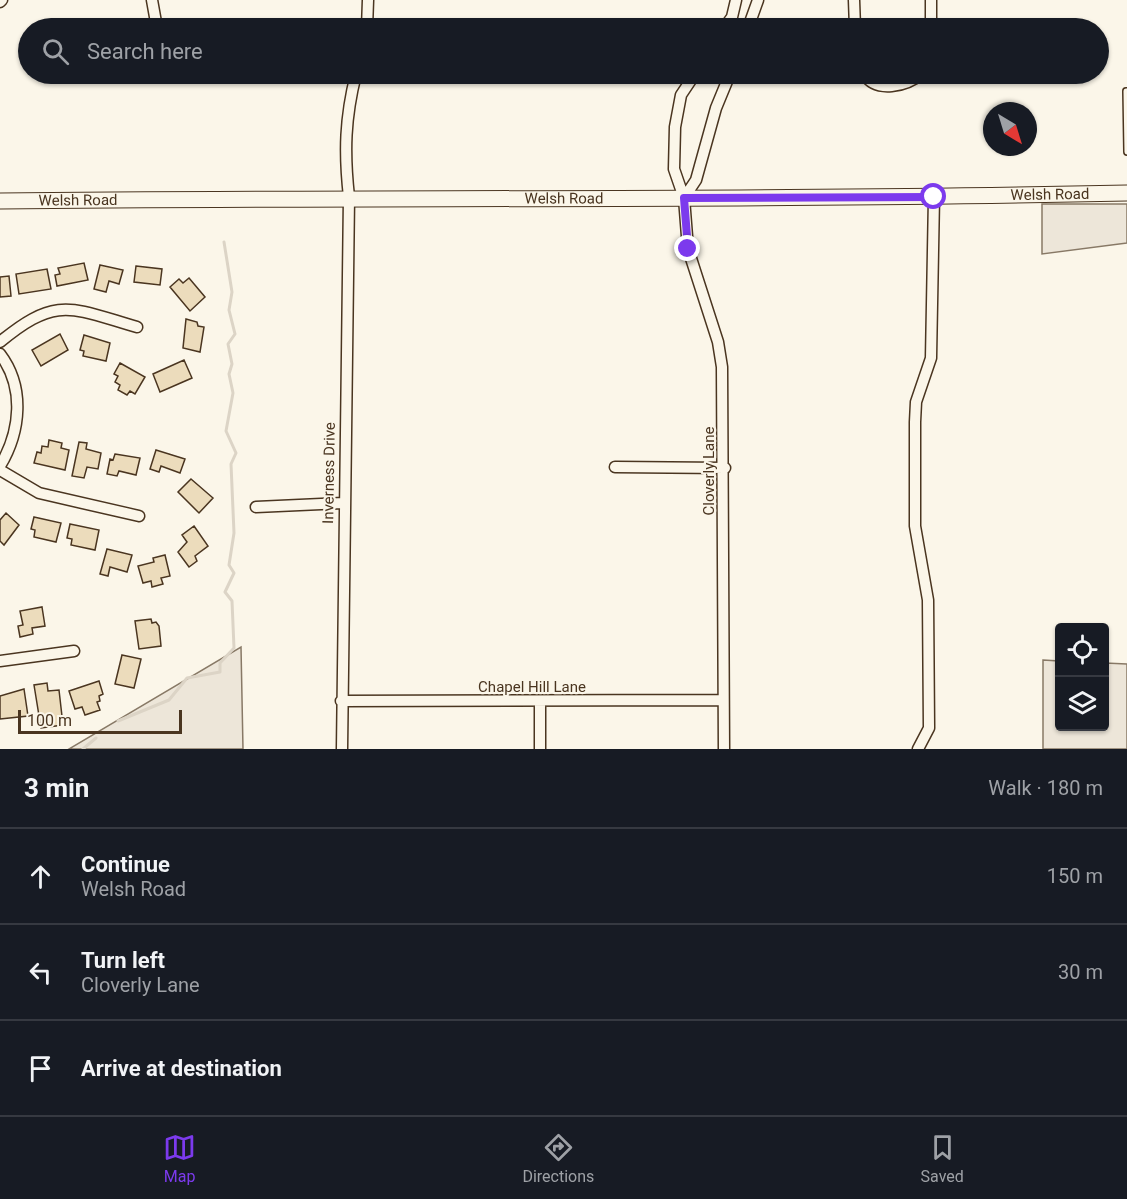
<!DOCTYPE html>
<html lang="en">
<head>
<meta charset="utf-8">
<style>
	:root { --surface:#171b24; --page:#20242c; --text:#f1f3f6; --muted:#9ea1a6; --line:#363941; --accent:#7c3aed }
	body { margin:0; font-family:Roboto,sans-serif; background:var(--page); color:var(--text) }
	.controls { position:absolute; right:18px; bottom:18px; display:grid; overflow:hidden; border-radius:6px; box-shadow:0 2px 4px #0004 }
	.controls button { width:54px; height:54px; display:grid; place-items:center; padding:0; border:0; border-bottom:2px solid var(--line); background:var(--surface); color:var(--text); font:30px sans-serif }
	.compass { position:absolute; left:983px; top:102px; width:54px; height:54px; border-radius:50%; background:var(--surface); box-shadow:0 2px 4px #0004; rotate:142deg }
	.scale { position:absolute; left:18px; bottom:15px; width:164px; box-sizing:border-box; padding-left:6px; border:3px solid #4a3520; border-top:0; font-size:16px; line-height:21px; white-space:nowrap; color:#4a3520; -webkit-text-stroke:4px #fbf6e9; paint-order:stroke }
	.stop { position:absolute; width:18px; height:18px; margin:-14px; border:4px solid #7c3aed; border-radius:50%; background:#fff }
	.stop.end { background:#7c3aed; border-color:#fff; box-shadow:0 2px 6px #0008 }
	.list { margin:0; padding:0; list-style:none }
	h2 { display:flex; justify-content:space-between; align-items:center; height:78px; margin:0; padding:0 24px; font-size:26px }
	h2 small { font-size:20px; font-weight:400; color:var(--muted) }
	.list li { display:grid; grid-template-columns:39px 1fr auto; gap:18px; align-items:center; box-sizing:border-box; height:96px; padding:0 24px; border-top:2px solid var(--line) }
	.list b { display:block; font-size:22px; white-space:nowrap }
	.list p { margin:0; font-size:20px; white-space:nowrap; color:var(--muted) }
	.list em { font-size:20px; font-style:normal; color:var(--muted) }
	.icon { flex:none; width:33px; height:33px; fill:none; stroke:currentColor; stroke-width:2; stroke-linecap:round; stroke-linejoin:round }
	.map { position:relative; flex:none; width:1127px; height:749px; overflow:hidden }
	.search { position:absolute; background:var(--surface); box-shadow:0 2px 4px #0004; left:18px; right:18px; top:18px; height:66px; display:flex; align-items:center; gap:15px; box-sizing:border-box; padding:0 21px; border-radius:33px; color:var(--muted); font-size:22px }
	.sheet { height:366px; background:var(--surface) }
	nav { display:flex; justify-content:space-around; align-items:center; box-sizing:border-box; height:84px; border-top:2px solid var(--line); background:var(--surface); font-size:16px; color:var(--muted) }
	nav a { display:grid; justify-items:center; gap:3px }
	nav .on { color:var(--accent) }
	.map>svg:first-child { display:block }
	.green { fill:#ede6d9; stroke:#887966; stroke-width:1.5 }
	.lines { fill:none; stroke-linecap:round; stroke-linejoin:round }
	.stream { stroke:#dcd4c6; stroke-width:3 }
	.building { fill:#ecdcbc; stroke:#4a3520; stroke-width:1.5 }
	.service-casing { stroke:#4a3520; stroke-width:8 }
	.minor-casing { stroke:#4a3520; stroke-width:13 }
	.primary-casing { stroke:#4a3520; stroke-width:17 }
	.service { stroke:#fbf6e9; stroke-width:5 }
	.minor { stroke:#fbf6e9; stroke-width:10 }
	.primary { stroke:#fbf6e9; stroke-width:15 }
	.route { stroke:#7c3aed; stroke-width:8 }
	.labels { text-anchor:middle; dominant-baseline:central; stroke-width:4.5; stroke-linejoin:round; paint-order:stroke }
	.street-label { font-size:15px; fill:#4a3520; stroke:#fbf6e9 }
</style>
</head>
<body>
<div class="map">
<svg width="1127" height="749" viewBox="0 0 1127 749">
	<rect width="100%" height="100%" fill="#fbf6e9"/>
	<!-- green -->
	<path class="green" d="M1042 204H1127V243L1042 254Z
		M241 647 243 749H69Z
		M1043 660 1059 661 1060 726H1104L1105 663 1127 664V749H1043Z"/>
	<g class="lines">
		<!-- stream -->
		<path class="stream" d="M118 721 169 700 187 678 220 672V663L234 648 232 601 225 592 234 573 229 565 234 533 231 464 236 453 226 431 233 393 229 374 232 364 228 344 235 334 229 310 232 292 224 242
			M83 749 96 738"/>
	</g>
	<!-- building -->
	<path class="building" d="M84 263 88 280 57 286 55 275 60 274 58 268Z
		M100 265 123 270 119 284 109 281 106 292 94 289Z
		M136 266 162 269 160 285 134 282Z
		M47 269 51 289 19 294 16 274Z
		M9 276 11 296 0 297V277Z
		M189 278 205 297 190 311 170 287 179 279 183 283Z
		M186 319 197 322 198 326 204 327 200 352 183 348Z
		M60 334 68 350 41 366 32 350Z
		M84 335 110 343 106 361 83 356 84 351 80 350Z
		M184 360 192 378 160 392 153 374Z
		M120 363 145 377 135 394 130 391 127 395 118 390 120 385 115 382 118 376 114 374Z
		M49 440 62 443 61 448 69 450 65 470 34 463 37 452 41 453 42 446 48 447Z
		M79 442 87 443 86 449 101 453 98 469 87 467 84 478 72 476Z
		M156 450 185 459 180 473 161 466 159 472 150 469Z
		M115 454 140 458 136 475 119 471 117 476 107 474 110 459 113 460Z
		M191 479 213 498 199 513 178 492Z
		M6 513 19 525 4 545 0 541V520Z
		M34 517 61 523 56 542 34 537 35 530 31 529Z
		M70 524 99 530 95 550 71 545 72 539 67 538Z
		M194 526 208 546 195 556 197 561 189 567 178 552 187 542 182 535Z
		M107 549 132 555 127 572 110 567 108 576 100 574Z
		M165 555 170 576 161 578 163 584 152 587 151 581 143 583 138 566 154 562 153 558Z
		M42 607 45 626 32 628 33 634 20 637 18 626 23 625 20 611Z
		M151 619 152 623 156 622 159 626 161 646 139 649 135 621Z
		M122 655 141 659 134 688 115 684Z
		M99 681 103 694 99 696 100 701 97 702 100 710 85 715 82 707 75 709 69 691Z
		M47 683 48 691 59 690 63 725 41 728 34 685Z
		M24 689 28 716 0 719V696Z"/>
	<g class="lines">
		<!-- service casing -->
		<g class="service-casing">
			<path id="service" d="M1126 91 1127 152"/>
		</g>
		<!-- minor casing -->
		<g class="minor-casing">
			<path id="minor" d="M152 0 157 28
				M854 0 855 28
				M931 0V28
				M0 2 2 0
				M367 28 368 0
				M724 28 732 17 736 0
				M748 28 758 0
				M223 74H255
				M695 74 681 95 675 127 674 169 684 198 688 249 718 342 722 367 724 749
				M864 74C876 94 907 86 921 74
				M684 198 696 180 716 108 730 74
				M0 342C57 295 71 308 137 327
				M0 354C25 387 21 431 0 466
				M615 467 725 468
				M0 470 39 493 139 516
				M256 507 343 503
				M0 661 74 651
				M341 701 722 700
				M342 749 349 197C344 152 345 118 356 74
				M540 749V702
				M918 749 929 728 928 600 915 526V422L916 402 931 358 934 197"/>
		</g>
		<!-- primary casing -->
		<g class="primary-casing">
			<g id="primary">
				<path id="s1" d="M0 201C376 197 751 201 1127 193"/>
			</g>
		</g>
		<!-- service -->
		<use href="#service" class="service"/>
		<!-- minor -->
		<use href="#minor" class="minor"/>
		<!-- primary -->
		<use href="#primary" class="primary"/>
	</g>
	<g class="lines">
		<!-- route -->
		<path class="route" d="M688 249 684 198 934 197"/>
	</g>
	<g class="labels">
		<!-- street labels -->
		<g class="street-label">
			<text stroke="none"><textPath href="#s1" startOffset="1050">Welsh Road</textPath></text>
			<text stroke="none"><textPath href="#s1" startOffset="564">Welsh Road</textPath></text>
			<text stroke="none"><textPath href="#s1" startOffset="78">Welsh Road</textPath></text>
			<text transform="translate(709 471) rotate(-90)">Cloverly Lane</text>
			<text transform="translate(329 473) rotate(-89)">Inverness Drive</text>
			<text x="532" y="687">Chapel Hill Lane</text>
		</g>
	</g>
</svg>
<div class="controls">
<button><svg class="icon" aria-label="locate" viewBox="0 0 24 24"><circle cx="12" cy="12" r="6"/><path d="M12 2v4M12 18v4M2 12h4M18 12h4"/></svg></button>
<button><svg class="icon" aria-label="layers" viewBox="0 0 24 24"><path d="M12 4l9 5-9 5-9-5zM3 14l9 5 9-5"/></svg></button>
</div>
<svg class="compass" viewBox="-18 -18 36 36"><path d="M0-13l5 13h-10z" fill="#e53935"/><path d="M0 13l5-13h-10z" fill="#9ea1a6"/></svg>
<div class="scale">100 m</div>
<div class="stop" style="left:934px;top:197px"></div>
<div class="stop end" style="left:688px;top:249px"></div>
<div class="search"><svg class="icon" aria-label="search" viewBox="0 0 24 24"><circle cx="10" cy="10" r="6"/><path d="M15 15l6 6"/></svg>Search here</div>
</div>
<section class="sheet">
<h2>3 min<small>Walk · 180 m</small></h2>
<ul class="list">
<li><svg class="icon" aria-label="ahead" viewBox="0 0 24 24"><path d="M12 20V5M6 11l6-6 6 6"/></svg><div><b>Continue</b><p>Welsh Road</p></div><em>150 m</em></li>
<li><svg class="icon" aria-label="left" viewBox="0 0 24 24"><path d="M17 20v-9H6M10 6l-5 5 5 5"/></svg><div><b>Turn left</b><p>Cloverly Lane</p></div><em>30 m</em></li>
<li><svg class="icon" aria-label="arrive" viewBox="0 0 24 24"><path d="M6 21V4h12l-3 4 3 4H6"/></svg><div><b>Arrive at destination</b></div></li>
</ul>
</section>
<nav>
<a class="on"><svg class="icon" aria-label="map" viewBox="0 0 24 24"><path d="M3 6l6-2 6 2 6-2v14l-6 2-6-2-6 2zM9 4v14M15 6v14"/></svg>Map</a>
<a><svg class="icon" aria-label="directions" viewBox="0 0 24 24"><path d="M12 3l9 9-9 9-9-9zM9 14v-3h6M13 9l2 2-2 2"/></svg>Directions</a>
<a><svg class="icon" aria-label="saved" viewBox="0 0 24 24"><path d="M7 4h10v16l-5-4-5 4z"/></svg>Saved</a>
</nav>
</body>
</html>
